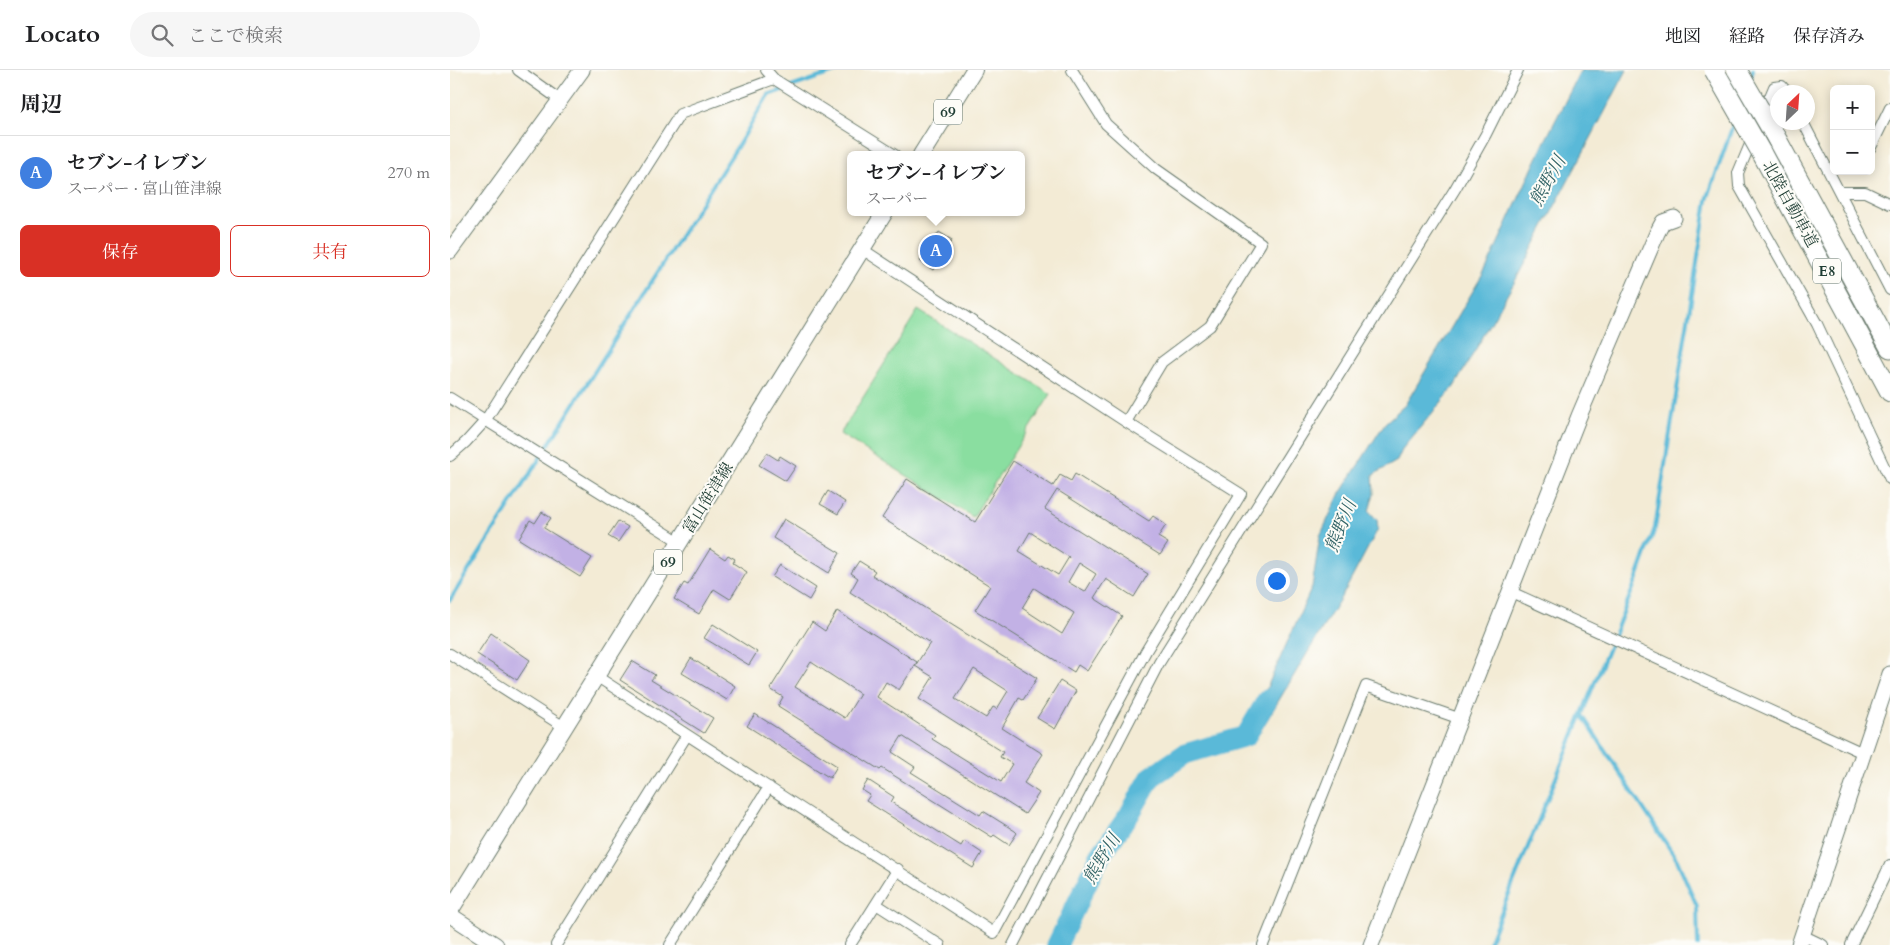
<!DOCTYPE html>
<html lang="ja">
<head>
<meta charset="utf-8">
<style>
	:root { --surface:#fff; --page:#f6f6f6; --text:#202124; --muted:#757577; --line:#e0e0e0; --accent:#d93025 }
	body { margin:0; font-family:Cardo,"Noto Serif JP",serif; background:var(--page); color:var(--text) }
	.controls { position:absolute; right:15px; top:15px; display:grid; overflow:hidden; border-radius:8px; box-shadow:0 2px 12px #0003 }
	.controls button { width:45px; height:45px; display:grid; place-items:center; padding:0; border:0; border-bottom:1px solid var(--line); background:var(--surface); color:var(--text); font:25px sans-serif }
	.compass { position:absolute; left:1320px; top:15px; width:45px; height:45px; border-radius:50%; background:var(--surface); box-shadow:0 2px 12px #0003; rotate:25deg }
	.you { position:absolute; left:826px; top:510px; width:18px; height:18px; margin:-12px; border:4px solid #fff; border-radius:50%; background:#1a73e8; box-shadow:0 0 0 8px #1a73e833 }
	.badge { display:grid; place-items:center; width:32px; height:32px; border-radius:50%; background:var(--accent); color:#fff; font-size:16px; font-weight:700 }
	.pin { position:absolute; translate:-50% -50%; border:2px solid #fff; box-shadow:0 1px 5px #0006 }
	.popup { position:absolute; left:397px; top:81px; width:178px; height:65px; box-sizing:border-box; display:grid; place-content:center; border-radius:8px; background:var(--surface); filter:drop-shadow(0 1px 4px #0005); font-size:16px; white-space:nowrap; color:var(--muted) }
	.popup b { font-size:19px; color:var(--text) }
	.popup::after { content:''; position:absolute; left:50%; top:100%; margin-left:-10px; border:10px solid transparent; border-top-color:var(--surface) }
	.list { margin:0; padding:0; list-style:none }
	h2 { display:flex; justify-content:space-between; align-items:center; height:65px; margin:0; padding:0 20px; font-size:21px }
	h2 small { font-size:16px; font-weight:400; color:var(--muted) }
	.list li { display:grid; grid-template-columns:32px 1fr auto; gap:15px; align-items:center; box-sizing:border-box; height:75px; padding:0 20px; border-top:1px solid var(--line) }
	.list b { display:block; font-size:19px; white-space:nowrap }
	.list p { margin:0; font-size:16px; white-space:nowrap; color:var(--muted) }
	.list em { font-size:16px; font-style:normal; color:var(--muted) }
	.actions { display:flex; gap:10px; padding:15px 20px }
	.actions a { flex:1; padding:11px 0; border:1px solid var(--accent); border-radius:8px; text-align:center; font-size:18px; color:var(--accent) }
	.actions .main { background:var(--accent); color:#fff }
	.icon { flex:none; width:28px; height:28px; fill:none; stroke:currentColor; stroke-width:2; stroke-linecap:round; stroke-linejoin:round }
	.map { position:relative; flex:none; width:1440px; height:875px; overflow:hidden }
	header { display:flex; align-items:center; gap:30px; box-sizing:border-box; height:70px; padding:0 25px; background:var(--surface); border-bottom:1px solid var(--line) }
	header strong { font-size:24px }
	nav { display:flex; gap:28px; margin-inline-start:auto; font-size:18px }
	.search { width:350px; height:45px; background:var(--page); display:flex; align-items:center; gap:12px; box-sizing:border-box; padding:0 18px; border-radius:28px; color:var(--muted); font-size:19px }
	main { display:flex }
	aside { flex:1; background:var(--surface) }
	.map>svg:first-child { display:block }
	.green { fill:#8adea0; stroke:#548e6a }
	.water { fill:#5ab9d8; stroke:#3c7b86 }
	.lines { fill:none; stroke-linecap:round; stroke-linejoin:round }
	.stream { stroke:#5ab9d8; stroke-width:4 }
	.river { stroke:#5ab9d8; stroke-width:21 }
	.building { fill:#c2b1e5; fill-rule:evenodd }
	.street-casing { stroke:#697a6c; stroke-width:12 }
	.secondary-casing { stroke:#697a6c; stroke-width:17 }
	.primary-casing { stroke:#697a6c; stroke-width:18 }
	.highway-casing { stroke:#697a6c; stroke-width:21 }
	.street { stroke:#fff; stroke-width:10 }
	.secondary { stroke:#fff; stroke-width:15 }
	.primary { stroke:#fff; stroke-width:16 }
	.highway { stroke:#fff; stroke-width:19 }
	.highway-bridge-casing { stroke:#697a6c; stroke-width:21; stroke-linecap:butt }
	.highway-bridge { stroke:#fff; stroke-width:19 }
	.labels { text-anchor:middle; dominant-baseline:central; stroke-width:4; stroke-linejoin:round; paint-order:stroke }
	.shield { fill:#fdfcf7; stroke:#62766e; stroke-width:1 }
	.shield-label { font-size:15px; font-weight:bold; fill:#1f3d34 }
	.street-label { font-size:16px; fill:#1f3d34; stroke:#fdfcf7 }
	.water-label { font-size:18px; font-style:italic; fill:#316265; stroke:#fdfcf7 }
</style>
</head>
<body>
<header>
<strong>Locato</strong>
<div class="search"><svg class="icon" aria-label="search" viewBox="0 0 24 24"><circle cx="10" cy="10" r="6"/><path d="M15 15l6 6"/></svg>ここで検索</div>
<nav><a>地図</a><a>経路</a><a>保存済み</a></nav>
</header>
<main>
<aside>
<h2>周辺<small></small></h2>
<ul class="list">
<li><span class="badge" style="background:#3f7fe0">A</span><div><b>セブン-イレブン</b><p>スーパー · 富山笹津線</p></div><em>270 m</em></li>
</ul>
<div class="actions"><a class="main">保存</a><a>共有</a></div>
</aside>
<div class="map">
<svg width="1440" height="875" viewBox="0 0 1440 875">
	<rect width="100%" height="100%" fill="#fdfcf7"/>
	<filter id="ink" filterUnits="userSpaceOnUse"><feTurbulence type="fractalNoise" baseFrequency=".02" numOctaves="2"/><feDisplacementMap in="SourceGraphic" scale="10" xChannelSelector="R" yChannelSelector="G"/><feConvolveMatrix kernelMatrix="1 2 1 2 8 2 1 2 1" color-interpolation-filters="sRGB"/></filter>
	<filter id="wash" filterUnits="userSpaceOnUse"><feTurbulence type="fractalNoise" baseFrequency=".0096" numOctaves="4" result="noise"/><feDisplacementMap in="SourceGraphic" scale="20" xChannelSelector="R" yChannelSelector="G"/><feGaussianBlur stdDeviation="1.12" result="paint"/><feColorMatrix in="noise" values="0 0 0 0 0 0 0 0 0 0 0 0 0 0 0 0 0 1.4 0 .05"/><feComposite in="paint" operator="in"/></filter>
	<g filter="url(#wash)">
		<rect width="100%" height="100%" fill="#f3ebd5"/>
		<!-- green -->
		<path class="green" d="M468 240 601 324 523 447 390 364Z"/>
		<!-- water -->
		<path class="water" d="M1131 0H1177L1064 213 1004 317 953 378 947 391 923 405 924 424 919 441 927 450 928 459 896 519 808 665 801 653 862 517 870 466 889 425 935 353 955 335 1036 199 1094 73Z"/>
		<g class="lines">
			<!-- stream -->
			<path class="stream" d="M1300 10 1303 0
				M0 530 294 66 318 25 390 0
				M1132 645 1227 790 1247 836 1248 875
				M1038 875 1186 511 1205 458 1257 130 1285 49"/>
			<!-- river -->
			<path class="river" d="M607 875 650 786 679 745 701 707 735 684 796 666 817 630"/>
		</g>
		<g id="blocks">
			<!-- building -->
			<path class="building" d="M489 162 502 170 483 200 470 191Z
				M317 383 328 390 330 386 346 396 336 411 309 395Z
				M563 391 603 416 610 405 621 411 625 404 699 451 703 446 716 455 708 467 718 473 710 485 607 420 595 439 698 504 684 527 656 509 644 528 672 546 637 601 628 595 624 602 525 540 540 516 432 448 457 409 525 452ZM580 462 619 487 608 505 569 481ZM629 493 646 504 635 522 618 512ZM584 518 624 543 612 564 572 538Z
				M378 421 395 432 388 444 370 434Z
				M92 442 101 448 94 458 142 488 130 507 69 469 80 450 85 453Z
				M334 449 390 483 379 503 323 468Z
				M168 451 178 457 168 472 158 466Z
				M260 479 275 489 278 485 285 489 283 493 297 502 280 529 264 519 249 544 224 529 234 513 238 515Z
				M409 491 425 501 422 505 587 608 573 630 569 628 552 658 593 684 574 713 589 723 575 744 452 666 442 682 465 697 461 702 530 745 533 741 565 761 567 763 559 775 544 765 542 767 432 698 430 700 328 636 333 627 320 619 362 552 375 561 387 541 467 592 449 620 436 612 427 627 485 665 482 669 551 712 562 694 550 687 553 682 469 629 483 607 465 596 480 573 400 522 408 508 401 503ZM361 592 410 624 395 648 345 617ZM524 599 558 621 547 639 543 637 536 648 505 629Z
				M330 495 366 518 359 530 322 507Z
				M263 554 307 582 299 595 254 568Z
				M41 563 80 590 67 610 27 584Z
				M241 588 285 616 277 630 232 603Z
				M182 591 205 605 201 610 263 648 254 663 170 610Z
				M610 611 626 621 605 659 587 648Z
				M305 644 387 696 380 708 297 656Z
				M418 710 444 727 441 732 511 776 514 771 532 783 523 798 416 731 420 725 412 720Z"/>
		</g>
	</g>
	<g filter="url(#ink)">
		<use href="#blocks" fill-opacity="0" stroke="#697a6c" stroke-width="1"/>
		<g class="lines">
			<!-- street casing -->
			<g class="street-casing">
				<path id="street" d="M68 0 110 30
					M316 0 324 9 445 85
					M622 0 656 54 706 99 811 173 760 256 712 292 676 352
					M1337 22 1332 16 1324 17 1288 103 1289 116 1367 254 1440 409
					M1353 52 1440 220
					M1421 77 1440 38
					M1390 122H1415L1440 134
					M0 328 230 472
					M0 386 16 372 35 351 230 44 324 9
					M1059 521 1413 683
					M0 584 114 657
					M146 606 544 863 696 581 791 424 676 352 412 179
					M426 834 490 875
					M1352 865 1373 875
					M106 875 237 665
					M220 875 319 717
					M400 875 448 799
					M563 875 709 593 1005 119 1036 64 1068 0
					M813 875 916 616 1008 648
					M1401 875 1440 795"/>
			</g>
			<!-- secondary casing -->
			<g class="secondary-casing">
				<path id="secondary" d="M0 181 132 0
					M0 845 46 875
					M921 875 1129 346 1207 163 1213 152 1224 148
					M1349 875 1440 604"/>
			</g>
			<!-- primary casing -->
			<g class="primary-casing">
				<path id="primary" d="M471 85 524 0
					M0 841 435 142"/>
			</g>
			<!-- highway casing -->
			<g class="highway-casing">
				<path id="highway" d="M1323 62 1440 278
					M1311 82 1440 322"/>
			</g>
			<!-- street -->
			<use href="#street" class="street"/>
			<!-- secondary -->
			<use href="#secondary" class="secondary"/>
			<!-- primary -->
			<use href="#primary" class="primary"/>
			<!-- highway -->
			<use href="#highway" class="highway"/>
			<!-- highway-bridge casing -->
			<g class="highway-bridge-casing">
				<path id="highway-bridge" d="M1264 0 1311 82
					M1287 0 1323 62"/>
			</g>
			<!-- highway-bridge -->
			<use href="#highway-bridge" class="highway-bridge"/>
		</g>
	</g>
	<g class="labels">
		<!-- shield labels -->
		<g class="shield">
			<rect x="484" y="29.5" width="28" height="25" rx="4"/>
			<rect x="1363" y="188.5" width="28" height="25" rx="4"/>
			<rect x="204" y="479.5" width="28" height="25" rx="4"/>
		</g>
		<g class="shield-label">
			<text x="498" y="42">69</text>
			<text x="1377" y="201">E8</text>
			<text x="218" y="492">69</text>
		</g>
		<!-- street labels -->
		<g class="street-label">
			<text transform="translate(1340 134) rotate(61)">北陸自動車道</text>
			<text transform="translate(258 428) rotate(-58)">富山笹津線</text>
		</g>
		<!-- water labels -->
		<g class="water-label">
			<text transform="translate(1098 111) rotate(-61)">熊野川</text>
			<text transform="translate(891 456) rotate(-68)">熊野川</text>
			<text transform="translate(652 789) rotate(-59)">熊野川</text>
		</g>
	</g>
</svg>
<div class="controls">
<button>+</button>
<button>−</button>
</div>
<svg class="compass" viewBox="-18 -18 36 36"><path d="M0-13l5 13h-10z" fill="#e53935"/><path d="M0 13l5-13h-10z" fill="#757577"/></svg>
<div class="you"></div>
<div class="pin badge" style="left:486px;top:181px;background:#3f7fe0">A</div>
<div class="popup"><b>セブン-イレブン</b>スーパー</div>
</div>
</main>
</body>
</html>
